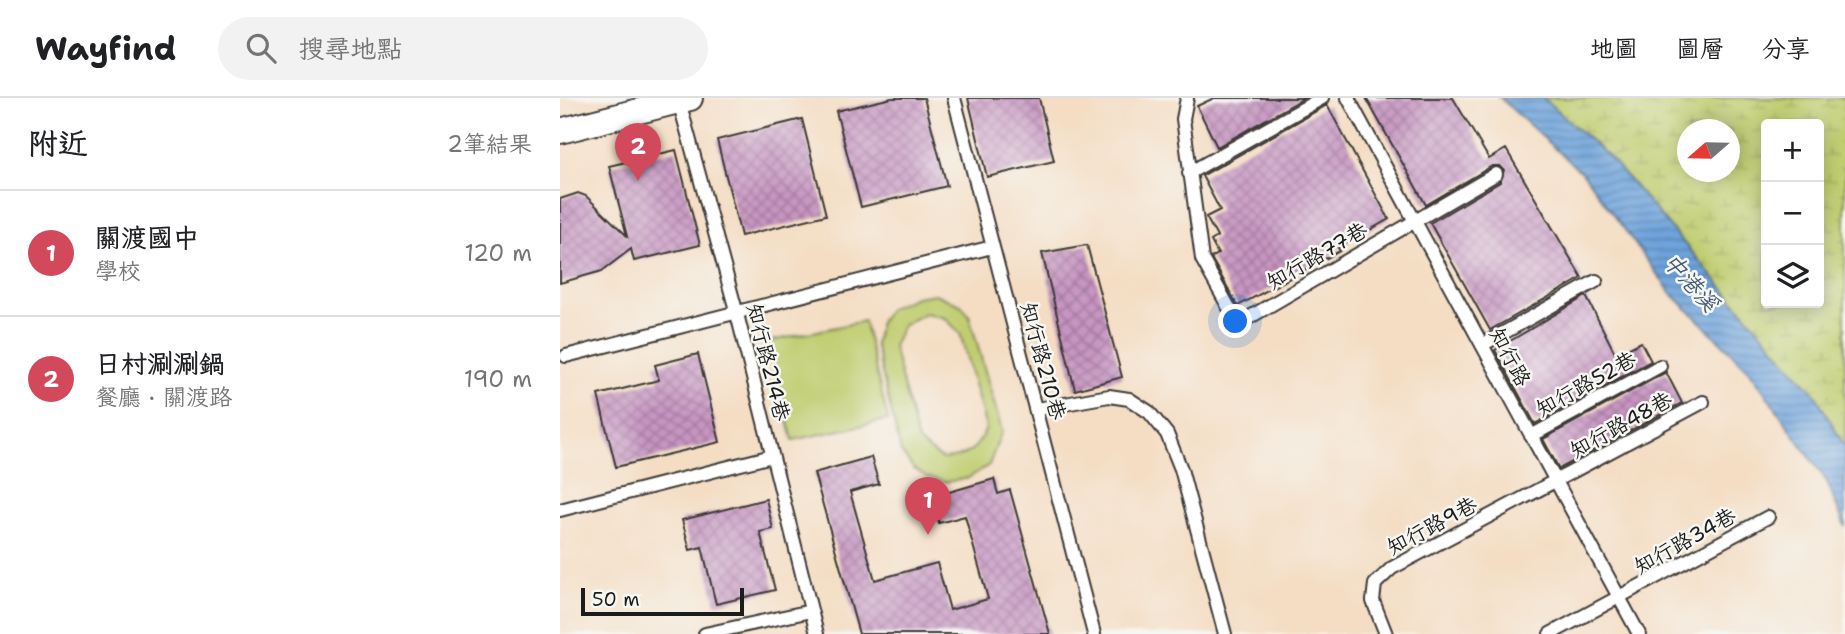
<!DOCTYPE html>
<html lang="zh-TW">
<head>
<meta charset="utf-8">
<style>
	:root { --surface:#fff; --page:#f2f2f2; --text:#202124; --muted:#757577; --line:#e0e0e0; --accent:#d1495b }
	body { margin:0; font-family:"Shantell Sans","LXGW WenKai TC",sans-serif; background:var(--page); color:var(--text) }
	.controls { position:absolute; right:21px; top:21px; display:grid; overflow:hidden; border-radius:7px; box-shadow:0 4px 18px #0003 }
	.controls button { width:63px; height:63px; display:grid; place-items:center; padding:0; border:0; border-bottom:2px solid var(--line); background:var(--surface); color:var(--text); font:35px sans-serif }
	.compass { position:absolute; left:1117px; top:21px; width:63px; height:63px; border-radius:50%; background:var(--surface); box-shadow:0 4px 18px #0003; rotate:250deg }
	.scale { position:absolute; left:21px; bottom:18px; width:163px; box-sizing:border-box; padding-left:7px; border:4px solid #1c1c1c; border-top:0; font-size:19px; line-height:24px; white-space:nowrap; color:#1c1c1c; -webkit-text-stroke:5px #f6f6f2; paint-order:stroke }
	.you { position:absolute; left:676px; top:224px; width:24px; height:24px; margin:-18px; border:5px solid #fff; border-radius:50%; background:#1a73e8; box-shadow:0 0 0 10px #1a73e833 }
	.badge { display:grid; place-items:center; width:46px; height:46px; border-radius:50%; background:var(--accent); color:#fff; font-size:23px; font-weight:700 }
	.pin { position:absolute; translate:-50% -58px; filter:drop-shadow(0 2px 4px #0008) }
	.pin::after { content:''; position:absolute; top:37px; width:24px; height:21px; background:inherit; clip-path:polygon(0 0,100% 0,50% 100%) }
	.list { margin:0; padding:0; list-style:none }
	h2 { display:flex; justify-content:space-between; align-items:center; height:91px; margin:0; padding:0 28px; font-size:30px }
	h2 small { font-size:23px; font-weight:400; color:var(--muted) }
	.list li { display:grid; grid-template-columns:46px 1fr auto; gap:21px; align-items:center; box-sizing:border-box; height:126px; padding:0 28px; border-top:2px solid var(--line) }
	.list b { display:block; font-size:26px; white-space:nowrap }
	.list p { margin:0; font-size:23px; white-space:nowrap; color:var(--muted) }
	.list em { font-size:23px; font-style:normal; color:var(--muted) }
	.icon { flex:none; width:38px; height:38px; fill:none; stroke:currentColor; stroke-width:2; stroke-linecap:round; stroke-linejoin:round }
	.map { position:relative; flex:none; width:1285px; height:536px; overflow:hidden }
	header { display:flex; align-items:center; gap:42px; box-sizing:border-box; height:98px; padding:0 35px; background:var(--surface); border-bottom:2px solid var(--line) }
	header strong { font-size:33px }
	nav { display:flex; gap:38px; margin-inline-start:auto; font-size:24px }
	.search { width:490px; height:63px; background:var(--page); display:flex; align-items:center; gap:18px; box-sizing:border-box; padding:0 24px; border-radius:38px; color:var(--muted); font-size:26px }
	main { display:flex }
	aside { flex:1; background:var(--surface) }
	.map>svg:first-child { display:block }
	.green { fill:#c0cd6f; stroke:#6e7446; stroke-width:2; fill-rule:evenodd }
	.wetland { fill:url(#wetland-marsh); stroke:#6e7446; stroke-width:2; fill-rule:evenodd }
	.water { fill:url(#water-rules); stroke:#45607c; stroke-width:2 }
	.building { fill:url(#building-cross-hatch) }
	.lines { fill:none; stroke-linecap:round; stroke-linejoin:round }
	.service-casing { stroke:#3c3935; stroke-width:16 }
	.minor-casing { stroke:#3c3935; stroke-width:28 }
	.service { stroke:#fff; stroke-width:12 }
	.minor { stroke:#fff; stroke-width:24 }
	.labels { text-anchor:middle; dominant-baseline:central; stroke-width:5; stroke-linejoin:round; paint-order:stroke }
	.street-label { font-size:21px; fill:#1c1c1c; stroke:#f6f6f2 }
	.water-label { font-size:23px; font-style:italic; fill:#415972; stroke:#f6f6f2 }
</style>
</head>
<body>
<header>
<strong>Wayfind</strong>
<div class="search"><svg class="icon" aria-label="search" viewBox="0 0 24 24"><circle cx="10" cy="10" r="6"/><path d="M15 15l6 6"/></svg>搜尋地點</div>
<nav><a>地圖</a><a>圖層</a><a>分享</a></nav>
</header>
<main>
<aside>
<h2>附近<small>2筆結果</small></h2>
<ul class="list">
<li><span class="badge">1</span><div><b>關渡國中</b><p>學校</p></div><em>120 m</em></li>
<li><span class="badge">2</span><div><b>日村涮涮鍋</b><p>餐廳 · 關渡路</p></div><em>190 m</em></li>
</ul>
</aside>
<div class="map">
<svg width="1285" height="536" viewBox="0 0 1285 536">
	<defs>
		<pattern id="wetland-marsh" width="20" height="14" patternUnits="userSpaceOnUse" patternTransform="scale(1.75)"><rect width="20" height="14" fill="#c0cd6f"/><path d="M1 5h8M5 5V1M11 12h8M15 12V8" fill="none" stroke="#a4af60"/></pattern>
		<pattern id="water-rules" width="6" height="5" patternUnits="userSpaceOnUse" patternTransform="scale(1.75)"><rect width="6" height="5" fill="#6ea3db"/><path d="M0 2.5h6" fill="none" stroke="#5a84b1"/></pattern>
		<pattern id="building-cross-hatch" width="8" height="8" patternUnits="userSpaceOnUse" patternTransform="scale(1.75)"><rect width="8" height="8" fill="#c795c2"/><path d="M0 0l8 8M0 8l8-8" fill="none" stroke="#a1799d"/></pattern>
	</defs>
	<rect width="100%" height="100%" fill="#f6f6f2"/>
	<filter id="ink" filterUnits="userSpaceOnUse"><feTurbulence type="fractalNoise" baseFrequency=".0143" numOctaves="2"/><feDisplacementMap in="SourceGraphic" scale="14" xChannelSelector="R" yChannelSelector="G"/><feConvolveMatrix kernelMatrix="1 2 1 2 8 2 1 2 1" color-interpolation-filters="sRGB"/></filter>
	<filter id="wash" filterUnits="userSpaceOnUse"><feTurbulence type="fractalNoise" baseFrequency=".00686" numOctaves="4" result="noise"/><feDisplacementMap in="SourceGraphic" scale="28" xChannelSelector="R" yChannelSelector="G"/><feGaussianBlur stdDeviation="1.57" result="paint"/><feColorMatrix in="noise" values="0 0 0 0 0 0 0 0 0 0 0 0 0 0 0 0 0 1.4 0 .05"/><feComposite in="paint" operator="in"/></filter>
	<g filter="url(#wash)">
		<rect width="100%" height="100%" fill="#f4ddc3"/>
		<!-- green -->
		<path class="green" d="M375 196 401 207 409 217 442 333 429 367 408 380 386 384 367 379 354 371 341 354 315 245 320 224 330 210 356 199ZM365 215 385 220 400 235 426 330C418 352 405 360 382 361L358 344 333 248 343 227Z
			M304 223 328 322 233 342 207 244Z"/>
		<!-- wetland -->
		<path class="wetland" d="M983 0H1285V349L1255 296 1050 60ZM1206 26H1259V205H1206ZM1128 32H1170V74H1128Z"/>
		<!-- water -->
		<path class="water" d="M940 0H983L1050 60 1255 296 1285 349V429L1267 384 1189 272 1111 195 1025 78Z"/>
		<g id="blocks">
			<!-- building -->
			<path class="building" d="M332 0H364L387 88 301 109 276 13Z
				M408 0H479L494 63 427 79Z
				M654 0H744L657 49 637 8Z
				M806 0H893L929 61 946 51 1022 180 930 232 870 125 940 84 944 72 940 68H932L866 107Z
				M767 7 829 121 778 150 780 153 678 208 651 160 658 156 651 143 657 139 646 119 660 112 642 78Z
				M242 21 266 117 181 138 157 42Z
				M116 52 140 147 74 163 71 151 42 173 0 185V101L18 95 26 98 67 138 49 68Z
				M527 147 562 279 515 292 482 155Z
				M1026 198 1056 257 1081 244 1091 263 975 326 935 252Z
				M138 256 160 344 56 369 38 297 99 282 95 267Z
				M1106 274 1122 305 999 371 983 341Z
				M311 359 319 386 290 394 315 482 377 465 390 512 428 501 405 418 379 425 372 399 434 381 438 396 450 392 490 536H299L254 375Z
				M206 401 213 431 200 434 215 492 156 506 142 449 130 452 122 422Z"/>
		</g>
	</g>
	<g filter="url(#ink)">
		<use href="#blocks" fill-opacity="0" stroke="#3c3935" stroke-width="2"/>
		<g class="lines">
			<!-- service casing -->
			<g class="service-casing">
				<path id="service" d="M394 0 534 536
					M627 0 623 21 642 161 678 226 936 76
					M788 0 1079 536
					M119 3 177 216 257 536
					M629 75 762 0
					M922 247 1036 183
					M6 258 432 149
					M477 311 549 298 569 301 589 314 607 336 621 371 665 536
					M971 338 1100 268
					M0 412 212 358
					M145 536 251 513
					M826 536 813 503 815 486 832 470 1143 304
					M990 536 1208 419"/>
			</g>
			<!-- minor casing -->
			<g class="minor-casing">
				<path id="minor" d="M0 33 130 0"/>
			</g>
			<!-- service -->
			<use href="#service" class="service"/>
			<!-- minor -->
			<use href="#minor" class="minor"/>
		</g>
	</g>
	<g class="labels">
		<!-- street labels -->
		<g class="street-label">
			<text transform="translate(757 158) rotate(-30)">知行路77巷</text>
			<text transform="translate(950 259) rotate(62)">知行路</text>
			<text transform="translate(483 263) rotate(75)">知行路210巷</text>
			<text transform="translate(208 264) rotate(76)">知行路214巷</text>
			<text transform="translate(1026 286) rotate(-29)">知行路52巷</text>
			<text transform="translate(1061 327) rotate(-29)">知行路48巷</text>
			<text transform="translate(872 428) rotate(-28)">知行路9巷</text>
			<text transform="translate(1125 443) rotate(-29)">知行路34巷</text>
		</g>
		<!-- water labels -->
		<g class="water-label">
			<text transform="translate(1131 184) rotate(48)">中港溪</text>
		</g>
	</g>
</svg>
<div class="controls">
<button>+</button>
<button>−</button>
<button><svg class="icon" aria-label="layers" viewBox="0 0 24 24"><path d="M12 4l9 5-9 5-9-5zM3 14l9 5 9-5"/></svg></button>
</div>
<svg class="compass" viewBox="-18 -18 36 36"><path d="M0-13l5 13h-10z" fill="#e53935"/><path d="M0 13l5-13h-10z" fill="#757577"/></svg>
<div class="scale">50 m</div>
<div class="you"></div>
<div class="pin badge" style="left:368px;top:437px">1</div>
<div class="pin badge" style="left:78px;top:83px">2</div>
</div>
</main>
</body>
</html>
